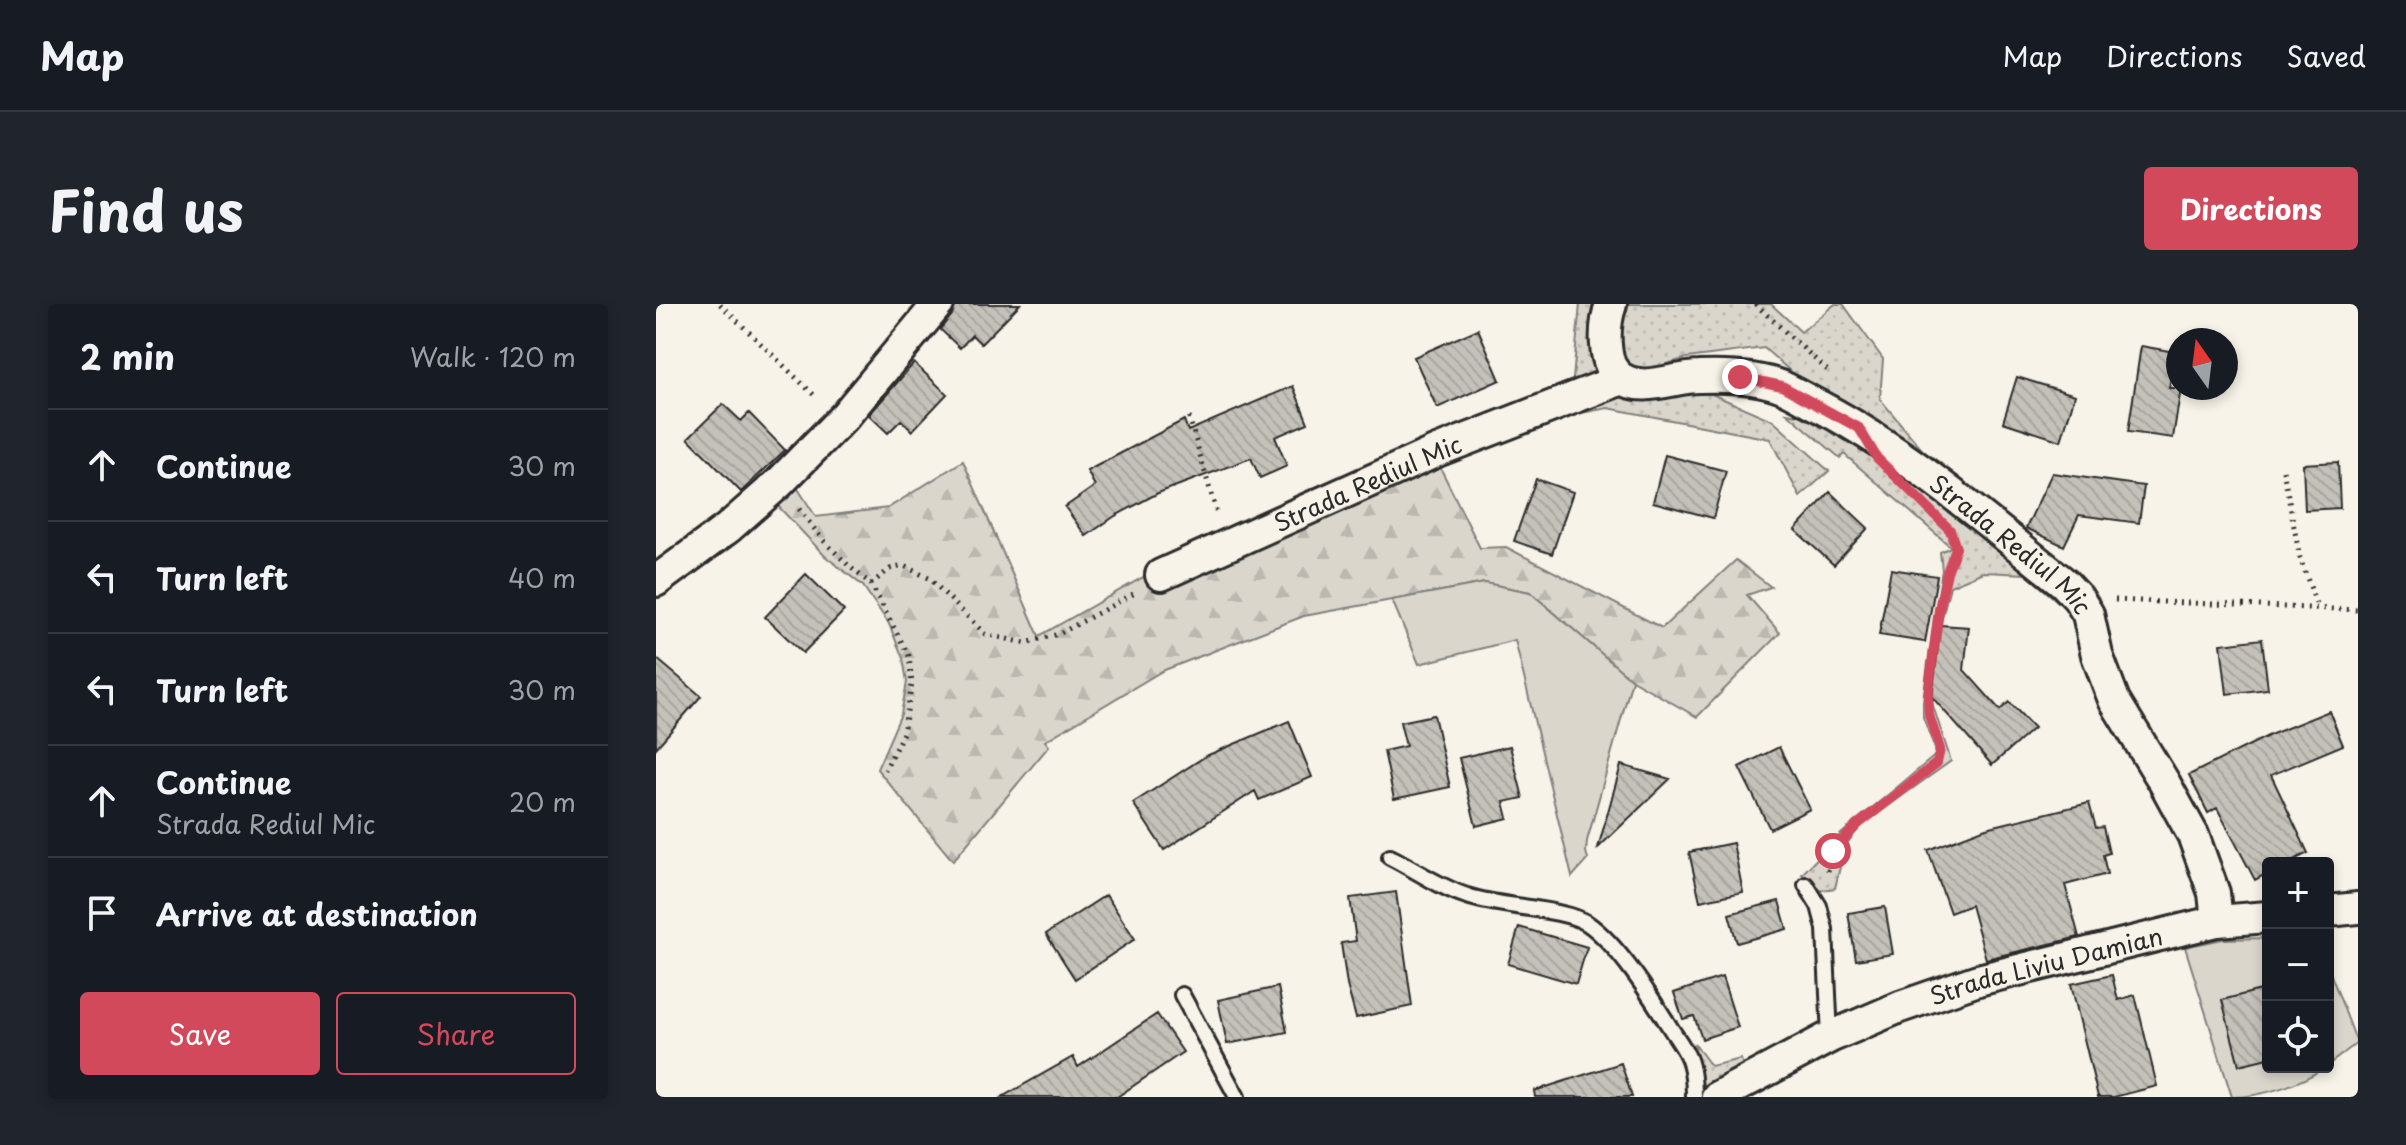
<!DOCTYPE html>
<html lang="en">
<head>
<meta charset="utf-8">
<style>
	:root { --surface:#171b24; --page:#20242c; --text:#f1f3f6; --muted:#9ea1a6; --line:#363941; --accent:#d1495b }
	body { margin:0; font-family:"Playpen Sans",sans-serif; background:var(--page); color:var(--text) }
	.controls { position:absolute; right:24px; bottom:24px; display:grid; overflow:hidden; border-radius:8px; box-shadow:0 4px 12px #0003 }
	.controls button { width:72px; height:72px; display:grid; place-items:center; padding:0; border:0; border-bottom:2px solid var(--line); background:var(--surface); color:var(--text); font:40px sans-serif }
	.compass { position:absolute; left:1510px; top:24px; width:72px; height:72px; border-radius:50%; background:var(--surface); box-shadow:0 4px 12px #0003; rotate:346deg }
	.stop { position:absolute; width:24px; height:24px; margin:-18px; border:6px solid #d1495b; border-radius:50%; background:#fff }
	.stop.end { background:#d1495b; border-color:#fff; box-shadow:0 2px 8px #0008 }
	.list { margin:0; padding:0; list-style:none }
	h2 { display:flex; justify-content:space-between; align-items:center; height:104px; margin:0; padding:0 32px; font-size:34px }
	h2 small { font-size:26px; font-weight:400; color:var(--muted) }
	.list li { display:grid; grid-template-columns:52px 1fr auto; gap:24px; align-items:center; box-sizing:border-box; height:112px; padding:0 32px; border-top:2px solid var(--line) }
	.list b { display:block; font-size:30px; white-space:nowrap }
	.list p { margin:0; font-size:26px; white-space:nowrap; color:var(--muted) }
	.list em { font-size:26px; font-style:normal; color:var(--muted) }
	.actions { display:flex; gap:16px; padding:24px 32px }
	.actions a { flex:1; padding:18px 0; border:2px solid var(--accent); border-radius:8px; text-align:center; font-size:28px; color:var(--accent) }
	.actions .main { background:var(--accent); color:#fff }
	.icon { flex:none; width:44px; height:44px; fill:none; stroke:currentColor; stroke-width:2; stroke-linecap:round; stroke-linejoin:round }
	.map { position:relative; flex:none; width:1702px; height:793px; overflow:hidden; border-radius:8px }
	header { display:flex; align-items:center; gap:48px; box-sizing:border-box; height:112px; padding:0 40px; background:var(--surface); border-bottom:2px solid var(--line) }
	header strong { font-size:38px }
	nav { display:flex; gap:44px; margin-inline-start:auto; font-size:28px }
	.intro { display:flex; align-items:center; justify-content:space-between; box-sizing:border-box; height:192px; padding:0 48px }
	h1 { margin:0; font-size:56px }
	.button { padding:20px 36px; border-radius:8px; background:var(--accent); color:#fff; font-size:28px; font-weight:700 }
	main { display:flex; gap:48px; padding:0 48px }
	aside { flex:1; background:var(--surface); border-radius:8px; box-shadow:0 4px 12px #0003 }
	.map>svg:first-child { display:block }
	.grass { fill:url(#grass-dots); stroke:#82807c; stroke-width:2 }
	.forest { fill:url(#forest-firs); stroke:#82807c; stroke-width:2 }
	.garden { fill:#dad6cc; stroke:#82807c; stroke-width:2 }
	.building { fill:url(#building-back-hatch); stroke:#2b2b2b; stroke-width:2 }
	.lines { fill:none; stroke-linecap:round; stroke-linejoin:round }
	.service-casing { stroke:#2b2b2b; stroke-width:20 }
	.minor-casing { stroke:#2b2b2b; stroke-width:36 }
	.path { stroke:#2b2b2b; stroke-width:5; stroke-dasharray:2 6; stroke-linecap:butt }
	.service { stroke:#f7f3e8; stroke-width:14 }
	.minor { stroke:#f7f3e8; stroke-width:30 }
	.route { stroke:#d1495b; stroke-width:10 }
	.labels { text-anchor:middle; dominant-baseline:central; stroke-width:6; stroke-linejoin:round; paint-order:stroke }
	.street-label { font-size:24px; fill:#2b2b2b; stroke:#f7f3e8 }
</style>
</head>
<body>
<header>
<strong>Map</strong>
<nav><a>Map</a><a>Directions</a><a>Saved</a></nav>
</header>
<div class="intro"><h1>Find us</h1><a class="button">Directions</a></div>
<main>
<aside>
<h2>2 min<small>Walk · 120 m</small></h2>
<ul class="list">
<li><svg class="icon" aria-label="ahead" viewBox="0 0 24 24"><path d="M12 20V5M6 11l6-6 6 6"/></svg><div><b>Continue</b></div><em>30 m</em></li>
<li><svg class="icon" aria-label="left" viewBox="0 0 24 24"><path d="M17 20v-9H6M10 6l-5 5 5 5"/></svg><div><b>Turn left</b></div><em>40 m</em></li>
<li><svg class="icon" aria-label="left" viewBox="0 0 24 24"><path d="M17 20v-9H6M10 6l-5 5 5 5"/></svg><div><b>Turn left</b></div><em>30 m</em></li>
<li><svg class="icon" aria-label="ahead" viewBox="0 0 24 24"><path d="M12 20V5M6 11l6-6 6 6"/></svg><div><b>Continue</b><p>Strada Rediul Mic</p></div><em>20 m</em></li>
<li><svg class="icon" aria-label="arrive" viewBox="0 0 24 24"><path d="M6 21V4h12l-3 4 3 4H6"/></svg><div><b>Arrive at destination</b></div></li>
</ul>
<div class="actions"><a class="main">Save</a><a>Share</a></div>
</aside>
<div class="map">
<svg width="1702" height="793" viewBox="0 0 1702 793">
	<defs>
		<pattern id="grass-dots" width="8" height="8" patternUnits="userSpaceOnUse" patternTransform="scale(2)"><rect width="8" height="8" fill="#dad6cc"/><path d="M2 2h.1M6 6h.1" fill="none" stroke="#bbb8af" stroke-width="1.8" stroke-linecap="round"/></pattern>
		<pattern id="forest-firs" width="22" height="20" patternUnits="userSpaceOnUse" patternTransform="scale(2)"><rect width="22" height="20" fill="#dad6cc"/><path d="M5 1l3.5 6h-7zM16 11l3.5 6h-7z" fill="#bbb8af"/></pattern>
		<pattern id="building-back-hatch" width="6" height="6" patternUnits="userSpaceOnUse" patternTransform="scale(2)"><rect width="6" height="6" fill="#c4c1b9"/><path d="M-1 5l2 2M0 0l6 6M5-1l2 2" fill="none" stroke="#a9a69f"/></pattern>
	</defs>
	<rect width="100%" height="100%" fill="#f7f3e8"/>
	<filter id="ink" filterUnits="userSpaceOnUse"><feTurbulence type="fractalNoise" baseFrequency=".0125" numOctaves="2"/><feDisplacementMap in="SourceGraphic" scale="16" xChannelSelector="R" yChannelSelector="G"/><feConvolveMatrix kernelMatrix="1 2 1 2 8 2 1 2 1" color-interpolation-filters="sRGB"/></filter>
	<g filter="url(#ink)">
		<!-- grass -->
		<path class="grass" d="M924 0H945L942 62 938 79 916 86Z
			M964 0H1115L1145 28 1179 0H1187L1227 55 1224 95 1288 172 1141 73 1108 44 1031 54 979 69 964 57Z
			M1051 88 1116 116 1173 167 1144 193 1114 135 952 104 904 113 955 93Z
			M1131 109 1164 115 1213 139 1382 271 1409 304 1370 270 1327 268 1294 282 1284 321 1276 399 1295 457 1205 521 1189 542 1179 584 1161 587 1146 570 1184 531 1281 450 1267 413V398L1286 266 1284 248 1295 243 1188 150 1184 154Z
			M1038 739 1055 762 1085 755 1088 767 1047 791Z"/>
		<!-- forest -->
		<path class="forest" d="M307 157 383 332 491 271 499 287 783 161 824 244 850 243 1006 324 1080 256 1115 283 1091 291 1124 329 1041 413 976 376 874 288 829 279 648 312 506 367 389 437 393 442 297 557 221 465 245 410 251 378 247 354 233 320 207 282 169 252 120 200 139 180 160 213 232 204Z"/>
		<!-- garden -->
		<path class="garden" d="M829 279 874 288 976 376 931 537 930 548 932 555 916 573 859 336 763 360 736 296Z
			M1612 634V763H1669C1645 780 1605 793 1576 793L1529 643 1567 635Z
			M1672 663 1701 739 1672 761Z"/>
		<!-- building -->
		<path class="building" d="M300 0H364L325 40 316 31 304 44 284 25 296 11Z
			M822 25 844 76 781 104 758 53Z
			M1485 42 1519 48 1513 84H1525L1517 134 1472 128Z
			M258 59 291 90 256 127 245 116 232 129 213 111Z
			M1361 73 1419 91 1405 137 1347 118Z
			M637 82 652 119 619 133 631 162 604 174 595 154 502 189 459 212 430 232 409 203 439 182 431 167 528 116 532 127Z
			M67 100 85 117 93 109 129 146 85 188 32 134Z
			M1009 151 1070 167 1057 214 997 198Z
			M1682 158 1684 204 1649 206 1647 160Z
			M1396 169 1488 182 1483 219 1423 211 1408 242 1370 224Z
			M880 175 917 188 896 250 858 237Z
			M1174 188 1212 224 1178 261 1139 226Z
			M1235 265 1281 272 1269 338 1223 331Z
			M150 270 188 307 147 349 109 313Z
			M1284 321 1313 323 1308 366 1344 406 1353 398 1378 424 1336 461 1276 393Z
			M1606 335 1612 385 1571 390 1565 340Z
			M0 354 45 392 0 444Z
			M1673 407 1687 441 1615 471 1652 549 1632 559H1612V569L1599 576 1561 504 1552 509 1533 471 1614 431Z
			M778 411 794 483 738 495 728 447 750 442 744 418Z
			M633 417 656 473 603 496 599 487 508 546 477 499 550 452Z
			M854 442 867 494 848 498 852 514 820 522 803 454Z
			M1123 443 1154 505 1114 525 1083 463Z
			M965 461 1014 475 942 544Z
			M1433 499 1440 524 1447 523 1453 549 1447 551 1451 570 1409 581 1423 633 1330 655 1315 601 1294 609 1272 546 1330 524Z
			M1077 539 1087 588 1044 597 1033 548Z
			M740 588 756 702 700 714 691 681 685 639 700 637 694 594Z
			M450 591 479 635 419 675 390 630Z
			M1123 597 1131 625 1081 639 1073 610Z
			M1229 603 1237 650 1200 656 1192 609Z
			M863 623 931 643 920 680 852 660Z
			M1456 671 1462 696 1479 691 1501 782 1458 793H1442L1415 680Z
			M1066 673 1082 723 1046 735 1038 712 1027 715 1018 689Z
			M622 683 631 728 571 740 562 696Z
			M1612 684V754L1583 761 1566 696Z
			M501 710 527 748 461 793H346L417 753 422 763Z
			M965 759 976 793H879L878 787Z"/>
		<g class="lines">
			<!-- service casing -->
			<g class="service-casing">
				<path id="service" d="M734 553C760 566 783 583 811 592 842 603 907 604 931 619 962 640 995 693 1015 725 1020 733 1027 742 1031 751 1037 763 1038 779 1038 793
					M1150 581 1163 602 1169 625 1174 733
					M526 691 581 793"/>
			</g>
			<!-- minor casing -->
			<g class="minor-casing">
				<g id="minor">
					<path id="s1" d="M955 0C948 20 945 61 965 74 986 89 1019 73 1043 73 1070 72 1102 73 1127 83 1140 89 1153 97 1165 103 1254 150 1330 217 1408 279L1422 294 1432 310 1441 351 1458 396 1508 478 1537 531 1558 589 1561 617"/>
					<path id="s2" d="M505 271 781 147 966 75"/>
					<path d="M0 277 72 224 123 179 188 113 282 0"/>
					<path d="M1672 607 1702 604"/>
					<path id="s3" d="M1061 793 1174 733 1244 703 1322 676 1561 617 1612 613"/>
				</g>
			</g>
			<!-- path -->
			<path class="path" d="M64 0 160 93
				M1099 0 1171 66
				M533 113 561 210
				M1627 166 1644 254 1662 305
				M143 205 167 236 194 263 215 280 253 352 256 380 247 429 229 466
				M215 280 234 265 248 262 273 274 329 330 369 339 403 330 479 289
				M1459 296 1702 306
				M1172 567 1177 547 1201 521 1281 459C1288 443 1276 428 1273 412 1272 404 1272 395 1273 387 1277 348 1281 309 1291 271 1294 259 1301 248 1297 236"/>
			<!-- service -->
			<use href="#service" class="service"/>
			<!-- minor -->
			<use href="#minor" class="minor"/>
		</g>
	</g>
	<g class="lines" filter="url(#ink)">
		<!-- route -->
		<path class="route" d="M1084 73 1126 82 1203 124 1221 154 1294 226 1300 244 1291 268 1283 305 1272 392 1273 411 1284 445 1281 459 1201 521 1177 547"/>
	</g>
	<g class="labels">
		<!-- street labels -->
		<g class="street-label">
			<text stroke="none"><textPath href="#s2" startOffset="226">Strada Rediul Mic</textPath></text>
			<text stroke="none"><textPath href="#s1" startOffset="522">Strada Rediul Mic</textPath></text>
			<text stroke="none"><textPath href="#s3" startOffset="356">Strada Liviu Damian</textPath></text>
		</g>
	</g>
</svg>
<div class="controls">
<button>+</button>
<button>−</button>
<button><svg class="icon" aria-label="locate" viewBox="0 0 24 24"><circle cx="12" cy="12" r="6"/><path d="M12 2v4M12 18v4M2 12h4M18 12h4"/></svg></button>
</div>
<svg class="compass" viewBox="-18 -18 36 36"><path d="M0-13l5 13h-10z" fill="#e53935"/><path d="M0 13l5-13h-10z" fill="#9ea1a6"/></svg>
<div class="stop" style="left:1177px;top:547px"></div>
<div class="stop end" style="left:1084px;top:73px"></div>
</div>
</main>
</body>
</html>
